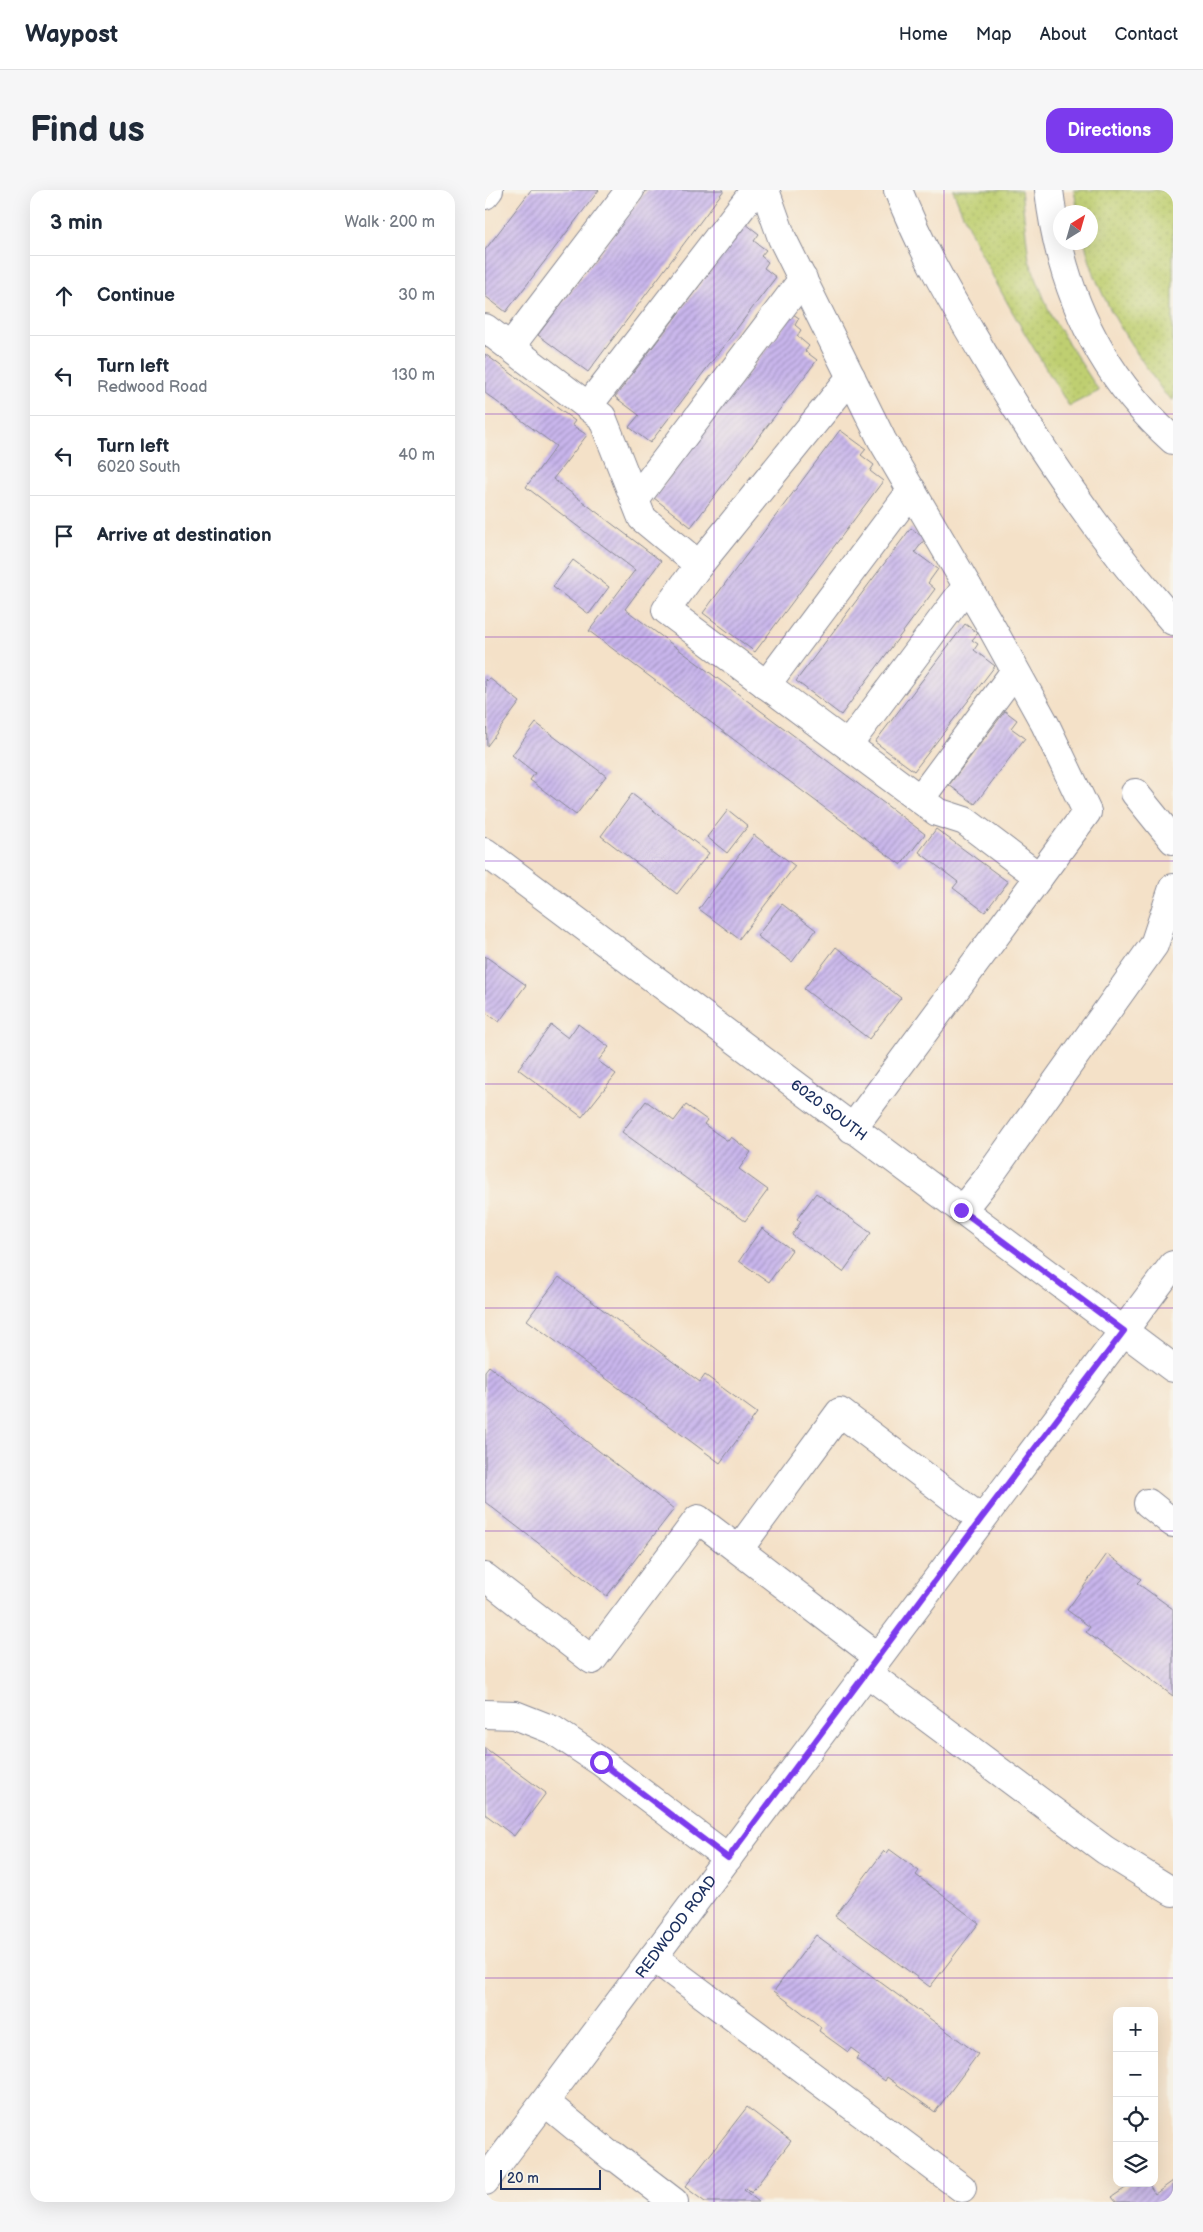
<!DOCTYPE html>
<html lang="en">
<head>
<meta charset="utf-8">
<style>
	:root { --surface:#fff; --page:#f6f6f7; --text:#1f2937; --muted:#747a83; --line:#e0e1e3; --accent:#7c3aed }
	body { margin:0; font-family:"Balsamiq Sans",sans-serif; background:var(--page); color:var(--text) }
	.controls { position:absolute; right:15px; bottom:15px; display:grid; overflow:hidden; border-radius:10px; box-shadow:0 5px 20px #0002 }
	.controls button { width:45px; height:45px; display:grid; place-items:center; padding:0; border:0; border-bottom:1px solid var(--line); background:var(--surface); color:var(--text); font:25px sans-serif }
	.compass { position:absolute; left:568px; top:15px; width:45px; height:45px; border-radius:50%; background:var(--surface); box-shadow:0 5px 20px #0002; rotate:37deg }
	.scale { position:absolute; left:15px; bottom:12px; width:101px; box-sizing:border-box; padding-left:5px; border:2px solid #1b2f5e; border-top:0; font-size:14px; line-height:18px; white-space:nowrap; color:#1b2f5e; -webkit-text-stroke:4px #f7f3e8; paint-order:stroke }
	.stop { position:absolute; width:15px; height:15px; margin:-11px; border:4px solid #7c3aed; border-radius:50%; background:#fff }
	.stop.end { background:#7c3aed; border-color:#fff; box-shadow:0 1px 5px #0008 }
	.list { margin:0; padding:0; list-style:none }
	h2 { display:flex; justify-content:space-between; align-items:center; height:65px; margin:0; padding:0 20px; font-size:21px }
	h2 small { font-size:16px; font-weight:400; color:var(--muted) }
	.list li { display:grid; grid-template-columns:32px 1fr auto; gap:15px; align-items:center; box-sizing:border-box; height:80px; padding:0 20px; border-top:1px solid var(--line) }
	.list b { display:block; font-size:19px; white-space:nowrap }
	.list p { margin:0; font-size:16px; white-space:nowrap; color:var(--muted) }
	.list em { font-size:16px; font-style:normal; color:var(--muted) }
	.icon { flex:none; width:28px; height:28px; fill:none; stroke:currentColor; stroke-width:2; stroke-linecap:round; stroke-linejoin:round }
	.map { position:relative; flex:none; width:688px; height:2012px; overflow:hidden; border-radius:15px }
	header { display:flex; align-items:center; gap:30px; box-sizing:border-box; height:70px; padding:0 25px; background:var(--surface); border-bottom:1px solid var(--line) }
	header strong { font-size:24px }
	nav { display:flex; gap:28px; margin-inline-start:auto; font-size:18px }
	.intro { display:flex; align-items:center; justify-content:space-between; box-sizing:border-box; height:120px; padding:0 30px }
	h1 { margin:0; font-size:35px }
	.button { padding:12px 22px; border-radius:15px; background:var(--accent); color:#fff; font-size:18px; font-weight:700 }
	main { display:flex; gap:30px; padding:0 30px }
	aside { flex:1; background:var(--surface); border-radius:15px; box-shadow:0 5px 20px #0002 }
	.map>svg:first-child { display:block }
	.grass { fill:url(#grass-dots); stroke:#6d7f68 }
	.building { fill:url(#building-hatch) }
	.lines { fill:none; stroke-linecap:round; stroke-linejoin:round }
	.minor-casing { stroke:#888893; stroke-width:30 }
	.major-casing { stroke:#888893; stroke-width:30 }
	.highway-casing { stroke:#888893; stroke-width:30 }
	.minor { stroke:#fff; stroke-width:28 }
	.major { stroke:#fff; stroke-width:28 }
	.highway { stroke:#fff; stroke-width:28 }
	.route { stroke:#7c3aed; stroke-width:6 }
	.grid { fill:none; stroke:#7b2cbf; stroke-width:1; stroke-opacity:0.55 }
	.labels { text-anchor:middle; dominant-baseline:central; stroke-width:4; stroke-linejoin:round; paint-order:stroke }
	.street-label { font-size:15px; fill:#1b2f5e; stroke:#f7f3e8 }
</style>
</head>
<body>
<header>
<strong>Waypost</strong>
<nav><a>Home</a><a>Map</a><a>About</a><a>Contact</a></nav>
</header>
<div class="intro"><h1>Find us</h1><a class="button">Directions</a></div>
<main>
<aside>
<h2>3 min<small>Walk · 200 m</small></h2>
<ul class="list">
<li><svg class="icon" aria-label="ahead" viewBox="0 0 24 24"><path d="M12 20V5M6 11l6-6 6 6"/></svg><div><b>Continue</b></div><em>30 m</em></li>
<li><svg class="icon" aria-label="left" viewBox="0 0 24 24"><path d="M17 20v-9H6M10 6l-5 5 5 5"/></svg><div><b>Turn left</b><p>Redwood Road</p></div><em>130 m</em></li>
<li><svg class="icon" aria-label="left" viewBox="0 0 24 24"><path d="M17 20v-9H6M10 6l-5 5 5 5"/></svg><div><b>Turn left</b><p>6020 South</p></div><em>40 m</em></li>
<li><svg class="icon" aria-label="arrive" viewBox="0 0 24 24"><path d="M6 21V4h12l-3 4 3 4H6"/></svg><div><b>Arrive at destination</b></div></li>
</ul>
</aside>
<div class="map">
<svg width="688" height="2012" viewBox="0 0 688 2012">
	<defs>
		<pattern id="grass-dots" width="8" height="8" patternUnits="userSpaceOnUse" patternTransform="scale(1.25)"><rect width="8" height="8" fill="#bfcf71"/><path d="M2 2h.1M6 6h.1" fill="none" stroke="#a4b264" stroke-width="1.8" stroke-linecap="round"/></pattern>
		<pattern id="building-hatch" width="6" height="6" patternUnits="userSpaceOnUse" patternTransform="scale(1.25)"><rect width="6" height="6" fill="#c9b6ec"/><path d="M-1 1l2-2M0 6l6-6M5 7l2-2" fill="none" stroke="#a294c2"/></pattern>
	</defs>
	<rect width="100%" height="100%" fill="#f7f3e8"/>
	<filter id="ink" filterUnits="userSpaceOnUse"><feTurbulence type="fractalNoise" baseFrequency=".02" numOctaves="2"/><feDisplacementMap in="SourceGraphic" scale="10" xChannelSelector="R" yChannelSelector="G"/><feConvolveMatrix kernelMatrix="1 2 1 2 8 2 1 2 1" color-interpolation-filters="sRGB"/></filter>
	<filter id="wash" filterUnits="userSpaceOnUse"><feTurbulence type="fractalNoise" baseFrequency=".0096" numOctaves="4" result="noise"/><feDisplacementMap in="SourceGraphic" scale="20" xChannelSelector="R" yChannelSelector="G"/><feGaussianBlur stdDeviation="1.12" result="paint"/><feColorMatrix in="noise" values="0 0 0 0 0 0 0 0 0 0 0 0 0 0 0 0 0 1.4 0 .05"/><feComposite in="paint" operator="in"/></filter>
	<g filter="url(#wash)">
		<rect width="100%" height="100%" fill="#f4e1c8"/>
		<!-- grass -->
		<path class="grass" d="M468 0H536L544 70 566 126 614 201 584 216C541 146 498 77 468 0Z
			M589 0H688V211L679 203C647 156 612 109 600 53L606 52V22H593Z"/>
		<g id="blocks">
			<!-- building -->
			<path class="building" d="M46 0H114L21 122 0 106V60Z
				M162 0H239L103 182 53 145Z
				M261 34 274 44 269 51 281 60 276 66 283 72 279 78 291 87 165 253 144 237 154 225 130 207Z
				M308 124 314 128 310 135 316 140 312 146 324 156 320 161 332 170 206 337 169 308Z
				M0 164 90 231 87 235 102 245 68 289 176 371 140 419 440 644 416 675 104 441 150 380 41 297 71 256 0 203Z
				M355 240 381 259 376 265 389 275 385 281 398 291 270 462 218 423Z
				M426 338 440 349 430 362 453 379 443 393 450 399 356 525 311 491Z
				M88 370 124 397 104 424 68 397Z
				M480 434 493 443 487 450 493 454 489 460 510 476 429 581 390 552Z
				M4 488 35 512 2 556 0 489 2 491Z
				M520 521 532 530 526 538 540 548 490 614 464 595Z
				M51 533 121 586 91 625 45 590 50 583 27 565Z
				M147 604 224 663 192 704 116 646Z
				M243 620 263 636 242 663 222 647Z
				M451 639 523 692 500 722 468 698 473 692 434 662Z
				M269 645 310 676 254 749 214 719Z
				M297 714 331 740 307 772 272 746Z
				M351 757 416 808 384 849 319 799Z
				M0 766 41 795 14 832 0 822Z
				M93 834 124 857 113 871 131 884 97 927 33 879 66 835 83 848Z
				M161 911 189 931 201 915 222 930 219 934 231 943 243 951 246 947 266 962 254 979 283 1000 260 1031 137 942Z
				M331 1003 386 1043 358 1082 307 1045 316 1032 312 1029Z
				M277 1038 307 1060 284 1092 254 1071Z
				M74 1087 215 1192 220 1185 272 1223 235 1273 42 1130Z
				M4 1176 189 1319 122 1406 0 1312V1181Z
				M622 1364 656 1389 652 1393 688 1419V1506L601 1442 605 1437 582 1420Z
				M0 1558 61 1603 29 1646 0 1624Z
				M404 1659 434 1681 431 1685 494 1733 445 1797 350 1726 399 1661 401 1663Z
				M331 1745 493 1864 450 1922 402 1887 400 1891 371 1869 374 1864 366 1858 363 1862 334 1841 336 1837 289 1801Z
				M262 1917 306 1951 266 2003 261 1998 259 2000 274 2012H220L200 1997Z
				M688 1991V2012H631L627 2007 648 1993H663L670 2004Z"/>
		</g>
	</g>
	<g filter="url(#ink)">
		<use href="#blocks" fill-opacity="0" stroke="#888893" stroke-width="1"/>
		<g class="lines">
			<!-- minor casing -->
			<g class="minor-casing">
				<g id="minor">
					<path d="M280 0 297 48 397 250 508 440 560 534 602 622 554 687"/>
					<path d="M0 5 4 0"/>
					<path d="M0 138 117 227 157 328 214 375 181 420 452 622 480 631 554 687 367 939"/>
					<path d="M25 157 145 0"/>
					<path d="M103 216 270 0"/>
					<path d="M150 310 318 89"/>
					<path d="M214 375 366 187"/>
					<path d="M281 495 427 300"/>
					<path d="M363 555 482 396"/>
					<path d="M650 603 688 650"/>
					<path d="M435 609 530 481"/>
					<path id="s1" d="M0 662 688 1178"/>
					<path d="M477 1020 502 989 669 755 688 698"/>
					<path d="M663 1313 688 1333"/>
					<path d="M254 1359 355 1222 496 1329"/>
					<path d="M0 1387 107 1470 213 1329 393 1467"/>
					<path d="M381 1482 620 1660 688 1702"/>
					<path d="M0 1524 30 1525 68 1540 116 1572 243 1668"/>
					<path d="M168 1767 477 1998"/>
					<path d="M60 1912 127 1967 129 1966 189 2012"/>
				</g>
			</g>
			<!-- major casing -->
			<g class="major-casing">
				<g id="major">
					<path id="s2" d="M0 1991 688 1075"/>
				</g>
			</g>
			<!-- highway casing -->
			<g class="highway-casing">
				<path id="highway" d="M413 0C437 62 471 118 505 175 559 265 618 352 688 431
					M564 0C575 99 613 183 688 250"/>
			</g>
			<!-- minor -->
			<use href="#minor" class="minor"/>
			<!-- major -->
			<use href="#major" class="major"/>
			<!-- highway -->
			<use href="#highway" class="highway"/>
		</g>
	</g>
	<g class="lines" filter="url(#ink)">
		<!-- route -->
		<path class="route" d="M116 1572 243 1668 496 1329 639 1141 476 1020"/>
	</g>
	<!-- grid -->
	<path class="grid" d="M229 0V2012M459 0V2012M0 224H688M0 447H688M0 671H688M0 894H688M0 1118H688M0 1341H688M0 1565H688M0 1788H688"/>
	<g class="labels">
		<!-- street labels -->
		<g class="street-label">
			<text stroke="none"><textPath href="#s1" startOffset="430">6020 SOUTH</textPath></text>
			<text stroke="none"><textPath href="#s2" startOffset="318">REDWOOD ROAD</textPath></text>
		</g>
	</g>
</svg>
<div class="controls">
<button>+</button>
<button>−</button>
<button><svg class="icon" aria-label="locate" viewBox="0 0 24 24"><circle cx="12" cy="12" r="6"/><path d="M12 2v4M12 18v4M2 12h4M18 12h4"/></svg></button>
<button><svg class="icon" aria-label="layers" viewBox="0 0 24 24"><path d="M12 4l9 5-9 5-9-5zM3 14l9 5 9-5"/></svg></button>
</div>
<svg class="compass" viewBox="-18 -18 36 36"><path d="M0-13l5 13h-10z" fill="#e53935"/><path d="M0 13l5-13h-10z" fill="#747a83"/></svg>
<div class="scale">20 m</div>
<div class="stop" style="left:116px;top:1572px"></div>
<div class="stop end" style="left:476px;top:1020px"></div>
</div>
</main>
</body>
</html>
